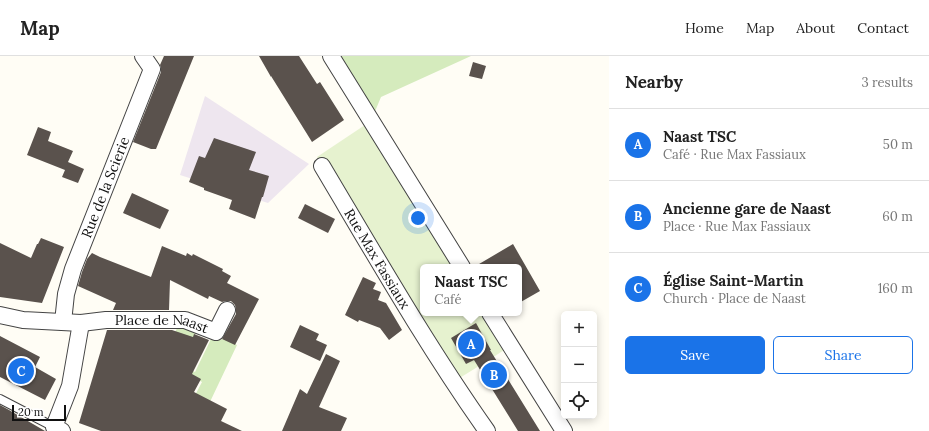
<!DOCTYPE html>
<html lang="en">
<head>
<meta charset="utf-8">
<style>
	:root { --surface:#fff; --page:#f6f6f6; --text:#222; --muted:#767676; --line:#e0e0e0; --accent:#1a73e8 }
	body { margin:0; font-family:Lora,serif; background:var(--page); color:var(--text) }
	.controls { position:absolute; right:12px; bottom:12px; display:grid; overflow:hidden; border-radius:6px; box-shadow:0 2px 10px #0003 }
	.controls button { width:36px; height:36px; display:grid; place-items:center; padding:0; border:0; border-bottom:1px solid var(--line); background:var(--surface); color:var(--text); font:20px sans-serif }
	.scale { position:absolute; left:12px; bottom:10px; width:54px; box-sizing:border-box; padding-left:4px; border:2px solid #111; border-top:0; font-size:11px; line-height:14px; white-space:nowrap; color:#111; -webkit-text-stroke:3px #fff; paint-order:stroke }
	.you { position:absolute; left:418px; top:162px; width:14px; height:14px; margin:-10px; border:3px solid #fff; border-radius:50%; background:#1a73e8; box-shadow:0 0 0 6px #1a73e833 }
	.badge { display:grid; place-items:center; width:26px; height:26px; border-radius:50%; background:var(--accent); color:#fff; font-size:13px; font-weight:700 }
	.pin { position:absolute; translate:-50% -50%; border:2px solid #fff; box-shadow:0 1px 4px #0006 }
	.popup { position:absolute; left:420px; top:208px; width:102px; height:52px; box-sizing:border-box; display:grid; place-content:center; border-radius:6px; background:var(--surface); filter:drop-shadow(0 1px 3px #0005); font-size:13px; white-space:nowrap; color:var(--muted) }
	.popup b { font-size:15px; color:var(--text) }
	.popup::after { content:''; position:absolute; left:50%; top:100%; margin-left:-8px; border:8px solid transparent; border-top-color:var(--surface) }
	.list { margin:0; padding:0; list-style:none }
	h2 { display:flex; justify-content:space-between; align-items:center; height:52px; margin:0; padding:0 16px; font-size:17px }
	h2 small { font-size:13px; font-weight:400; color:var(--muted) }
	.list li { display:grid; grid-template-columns:26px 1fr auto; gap:12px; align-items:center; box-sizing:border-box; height:72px; padding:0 16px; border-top:1px solid var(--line) }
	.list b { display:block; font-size:15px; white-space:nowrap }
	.list p { margin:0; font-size:13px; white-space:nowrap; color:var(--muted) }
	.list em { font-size:13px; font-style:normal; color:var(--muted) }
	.actions { display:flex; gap:8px; padding:12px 16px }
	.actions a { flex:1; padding:9px 0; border:1px solid var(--accent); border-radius:6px; text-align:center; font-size:14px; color:var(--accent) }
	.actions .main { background:var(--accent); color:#fff }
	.icon { flex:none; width:22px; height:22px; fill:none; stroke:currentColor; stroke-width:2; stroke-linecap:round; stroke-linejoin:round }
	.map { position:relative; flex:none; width:609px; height:375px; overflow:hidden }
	header { display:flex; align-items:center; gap:24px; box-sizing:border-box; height:56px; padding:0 20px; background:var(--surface); border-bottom:1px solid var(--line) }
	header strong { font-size:19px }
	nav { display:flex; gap:22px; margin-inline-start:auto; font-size:14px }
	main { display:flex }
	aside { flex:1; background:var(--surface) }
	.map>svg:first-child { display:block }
	.industrial { fill:#eee6ef }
	.green { fill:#d5ebbd }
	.pitch { fill:#e6f2cf }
	.building { fill:#5a524d }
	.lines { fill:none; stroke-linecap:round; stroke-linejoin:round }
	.lane-casing { stroke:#444; stroke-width:10 }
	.street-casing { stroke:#444; stroke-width:18 }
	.lane { stroke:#fff; stroke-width:8 }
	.street { stroke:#fff; stroke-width:16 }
	.labels { text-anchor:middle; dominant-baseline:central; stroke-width:4; stroke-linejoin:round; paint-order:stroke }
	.street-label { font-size:14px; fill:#111; stroke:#fff }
</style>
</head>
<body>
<header>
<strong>Map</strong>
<nav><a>Home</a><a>Map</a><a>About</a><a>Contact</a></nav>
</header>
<main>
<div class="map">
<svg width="609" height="375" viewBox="0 0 609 375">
	<rect width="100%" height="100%" fill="#fffdf5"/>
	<!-- industrial -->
	<path class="industrial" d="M205 40 309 108 268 147 180 119Z"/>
	<!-- green -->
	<path class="green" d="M331 0H471L381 41 371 65Z
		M181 268 197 275 181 309 195 316 212 281 219 284 224 283 237 289 199 369 184 360 202 326 193 321 180 344 157 334 166 307 162 316 152 312 159 284 172 288 176 274Z"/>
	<!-- pitch -->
	<path class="pitch" d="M371 65 462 211H423V257H490L510 290 492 302 458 323 322 110 317 101Z"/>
	<!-- building -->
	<path class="building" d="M164 0H194L156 93H151L133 86 161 16V12L160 9Z
		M259 0H299L317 28 320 26 344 64 312 86 271 20V21Z
		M473 6 486 10 482 23 469 20Z
		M38 71 51 76 48 85 73 95 68 106 84 113 78 127 62 121 65 114 27 99Z
		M214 82 256 96 249 114 269 120 263 141H262L255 163 229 153 232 144 204 134V132L189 126 199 100 205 102Z
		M132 137 169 154 160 173 123 157Z
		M305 148 335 163 328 177 298 162Z
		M41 182 64 191 42 247 0 241V187L31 202 37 188H38Z
		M513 188 540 235 519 247V211H474Z
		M162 190 186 200 187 197 192 200 193 198 223 213 222 215 231 220 227 227 259 243 235 289 222 283 236 258V254L235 249 231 245H226L222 246 209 240 208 243 170 224 169 254H113L116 247 78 230 82 216 87 203 92 197 100 201 151 221Z
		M363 221 376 227 373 233 381 236 378 244 386 247 402 274 389 284 380 272 359 264 358 266 345 259Z
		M476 267 491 294H490L540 375H518L474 304 466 308 451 282Z
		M300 269 319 278 316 284 327 289 320 305 290 291Z
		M107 274H172L193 281 194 278 209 284 192 318 201 323 194 336 227 353 221 365 242 375H101L79 367Z
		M0 280 40 301 35 311 56 323 45 344 0 321Z
		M326 298 340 305 319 351 347 362 341 375H282L300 333 307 338Z
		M0 349 9 354 45 375H0Z"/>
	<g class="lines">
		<!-- lane casing -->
		<g class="lane-casing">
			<path id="lane" d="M0 343 54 371"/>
		</g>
		<!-- street casing -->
		<g class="street-casing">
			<g id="street">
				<path d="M331 0 462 211"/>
				<path id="s1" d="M322 110C375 199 427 290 487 375"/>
				<path d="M490 257 564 375"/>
				<path id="s2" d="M0 259 23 264 81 267 106 264H185L216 276 227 254"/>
				<path id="s3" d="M63 266 66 238 73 213 152 13 143 0"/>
				<path d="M62 375 54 371 70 330 81 267"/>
			</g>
		</g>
		<!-- lane -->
		<use href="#lane" class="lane"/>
		<!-- street -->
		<use href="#street" class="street"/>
	</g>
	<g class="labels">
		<!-- street labels -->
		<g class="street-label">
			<text stroke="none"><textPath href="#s3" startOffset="142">Rue de la Scierie</textPath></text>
			<text stroke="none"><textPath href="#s1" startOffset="108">Rue Max Fassiaux</textPath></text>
			<text stroke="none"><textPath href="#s2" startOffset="163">Place de Naast</textPath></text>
		</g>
	</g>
</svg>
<div class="controls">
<button>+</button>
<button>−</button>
<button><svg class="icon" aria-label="locate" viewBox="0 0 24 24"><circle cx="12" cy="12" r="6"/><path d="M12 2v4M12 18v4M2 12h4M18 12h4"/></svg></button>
</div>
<div class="scale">20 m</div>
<div class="you"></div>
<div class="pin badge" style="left:471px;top:288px">A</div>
<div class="popup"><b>Naast TSC</b>Café</div>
<div class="pin badge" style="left:494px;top:319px">B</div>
<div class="pin badge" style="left:21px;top:315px">C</div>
</div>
<aside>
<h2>Nearby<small>3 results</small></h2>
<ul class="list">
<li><span class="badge">A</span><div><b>Naast TSC</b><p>Café · Rue Max Fassiaux</p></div><em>50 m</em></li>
<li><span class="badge">B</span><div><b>Ancienne gare de Naast</b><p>Place · Rue Max Fassiaux</p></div><em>60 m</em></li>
<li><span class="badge">C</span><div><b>Église Saint-Martin</b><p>Church · Place de Naast</p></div><em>160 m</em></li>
</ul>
<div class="actions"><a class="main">Save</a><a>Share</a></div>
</aside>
</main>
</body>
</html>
